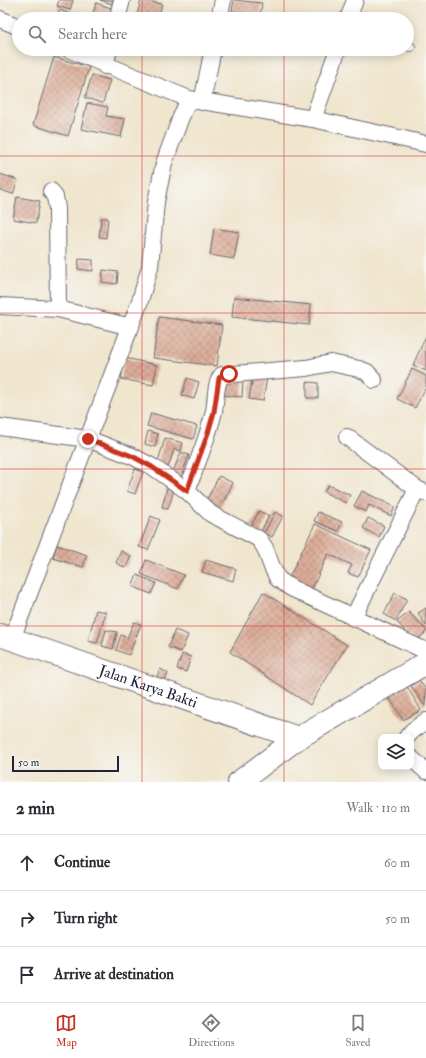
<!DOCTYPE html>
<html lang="en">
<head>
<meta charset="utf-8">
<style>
	:root { --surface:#fff; --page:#f2f2f3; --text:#2b2b33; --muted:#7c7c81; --line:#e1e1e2; --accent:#c8321e }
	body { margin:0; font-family:"IM FELL Double Pica",serif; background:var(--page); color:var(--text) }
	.controls { position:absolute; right:12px; bottom:12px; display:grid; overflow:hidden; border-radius:8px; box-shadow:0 2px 10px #0003 }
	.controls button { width:36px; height:36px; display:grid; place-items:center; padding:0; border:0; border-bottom:1px solid var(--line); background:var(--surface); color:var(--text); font:20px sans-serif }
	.scale { position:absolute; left:12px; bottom:10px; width:107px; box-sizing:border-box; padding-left:4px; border:2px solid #22223b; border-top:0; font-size:11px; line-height:14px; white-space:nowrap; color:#22223b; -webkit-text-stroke:3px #f6f6f2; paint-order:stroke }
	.stop { position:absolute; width:12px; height:12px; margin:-9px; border:3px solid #c8321e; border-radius:50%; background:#fff }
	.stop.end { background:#c8321e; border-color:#fff; box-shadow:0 1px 4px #0008 }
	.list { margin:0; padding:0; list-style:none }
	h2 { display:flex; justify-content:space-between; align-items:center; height:52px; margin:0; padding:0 16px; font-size:17px }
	h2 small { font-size:13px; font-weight:400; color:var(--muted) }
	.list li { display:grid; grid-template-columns:26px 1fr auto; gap:12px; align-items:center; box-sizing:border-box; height:56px; padding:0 16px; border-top:1px solid var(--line) }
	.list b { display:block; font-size:15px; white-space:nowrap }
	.list em { font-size:13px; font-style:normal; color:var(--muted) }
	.icon { flex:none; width:22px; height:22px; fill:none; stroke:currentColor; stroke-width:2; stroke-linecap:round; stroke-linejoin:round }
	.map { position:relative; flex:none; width:426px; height:782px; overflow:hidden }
	.search { position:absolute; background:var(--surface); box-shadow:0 2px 10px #0003; left:12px; right:12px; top:12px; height:44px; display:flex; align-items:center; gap:10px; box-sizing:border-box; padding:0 14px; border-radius:22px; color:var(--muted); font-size:15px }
	.sheet { height:220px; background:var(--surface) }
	nav { display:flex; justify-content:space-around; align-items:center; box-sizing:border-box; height:56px; border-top:1px solid var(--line); background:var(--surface); font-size:11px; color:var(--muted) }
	nav a { display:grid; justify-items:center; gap:2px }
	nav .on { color:var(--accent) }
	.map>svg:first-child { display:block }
	.building { fill:url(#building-cross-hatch) }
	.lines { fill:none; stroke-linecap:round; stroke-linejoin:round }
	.lane-casing { stroke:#6a666e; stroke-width:10 }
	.street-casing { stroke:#6a666e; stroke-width:18 }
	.secondary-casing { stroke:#6a666e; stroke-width:24 }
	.lane { stroke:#fff; stroke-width:8 }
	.street { stroke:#fff; stroke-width:16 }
	.secondary { stroke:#fff; stroke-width:22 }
	.route { stroke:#c8321e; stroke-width:5 }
	.grid { fill:none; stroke:#d62828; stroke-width:1; stroke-opacity:0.55 }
	.labels { text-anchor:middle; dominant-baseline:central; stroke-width:3; stroke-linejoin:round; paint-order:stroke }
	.street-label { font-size:15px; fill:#22223b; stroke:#f6f6f2 }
</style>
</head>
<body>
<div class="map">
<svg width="426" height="782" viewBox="0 0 426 782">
	<defs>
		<pattern id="building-cross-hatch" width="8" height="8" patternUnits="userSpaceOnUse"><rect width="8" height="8" fill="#ddad99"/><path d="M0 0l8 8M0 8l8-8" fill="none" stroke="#b38c7e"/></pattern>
	</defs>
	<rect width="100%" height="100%" fill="#f6f6f2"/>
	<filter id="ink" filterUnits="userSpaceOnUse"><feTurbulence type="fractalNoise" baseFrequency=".025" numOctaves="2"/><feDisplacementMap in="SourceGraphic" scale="8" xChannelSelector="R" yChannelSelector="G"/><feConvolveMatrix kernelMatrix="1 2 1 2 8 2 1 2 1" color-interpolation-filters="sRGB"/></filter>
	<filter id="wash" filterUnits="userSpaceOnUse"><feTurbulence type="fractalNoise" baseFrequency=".012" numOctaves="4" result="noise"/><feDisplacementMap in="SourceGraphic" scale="16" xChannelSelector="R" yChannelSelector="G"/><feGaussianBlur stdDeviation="0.9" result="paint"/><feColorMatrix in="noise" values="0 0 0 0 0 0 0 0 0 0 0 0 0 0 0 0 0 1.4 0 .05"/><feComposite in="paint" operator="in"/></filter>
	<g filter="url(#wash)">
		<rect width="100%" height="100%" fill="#f0e5cd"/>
		<g id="blocks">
			<!-- building -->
			<path class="building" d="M59 0H73L70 10 57 6Z
				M100 0H113L112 4Z
				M141 0 162 4 158 19H151L137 15Z
				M234 0 262 3 260 16 232 11Z
				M96 3 111 8 108 19H100L92 17Z
				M59 10 74 15V13L90 17V19H56Z
				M54 57 89 67 68 136 33 125Z
				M92 75 110 80 103 103 85 98Z
				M87 103 108 107 106 116 125 119 121 137 81 129Z
				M0 174 18 180 13 194 0 190Z
				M17 197 40 201 36 223 13 219Z
				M101 218H108L106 238 99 237Z
				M214 228 239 232 234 259 210 255Z
				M79 259 93 260V271L78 269Z
				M103 270 118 272 117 284 102 282Z
				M234 297 311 305 309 325 232 317Z
				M159 317 222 325 217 366 153 358Z
				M426 336V371L413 365Z
				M125 358 157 365 153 385 121 379Z
				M412 369 426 376V387L415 408 397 399Z
				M253 375 267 377 263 401 249 399Z
				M187 378 199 382 194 399 182 395Z
				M222 380 243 381 242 397 222 395Z
				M307 382 318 383V398H307Z
				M151 413 197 426 193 439 147 426Z
				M148 431 158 434 155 447 145 444Z
				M165 438 183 443 181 451 174 449 168 468 157 465Z
				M181 452 189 455 181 477 172 474Z
				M135 469 143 472 135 494 127 491Z
				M219 476 233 483 219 510 205 503Z
				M328 485 350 495 346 503 324 492Z
				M167 488 174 490 168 509 162 507Z
				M362 491 395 507 391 516 369 505 366 512 354 506Z
				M259 511 269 516 260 533 250 528Z
				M275 512 283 516 272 537 264 533Z
				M318 512 342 522 338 531 314 521Z
				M151 516 160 520 148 550 139 547Z
				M368 518 384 526 379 537 363 528Z
				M315 524 371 550 358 577 348 573 352 565 328 554 311 591 288 580Z
				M57 545 87 555 83 567 53 558Z
				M121 551 131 556 126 568 116 563Z
				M146 560 184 575 178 589 141 574Z
				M206 560 236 569 233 581 202 572Z
				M137 575 156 583 151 594 132 586Z
				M263 592 347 645 310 705 230 652Z
				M395 593 407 599 396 621 384 614Z
				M426 608V626L418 613Z
				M96 610 106 612 97 643 88 641Z
				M409 612 426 630V632L415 642 397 622Z
				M134 622 141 624 129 655 116 650 121 635 127 638Z
				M106 630 117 632 113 649 102 646Z
				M175 630 188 635 181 652 168 647Z
				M182 654 191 657 186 672 177 669Z
				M160 669 168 673 163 684 155 682Z
				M419 680 426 690 425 706 411 686Z
				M406 685 421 710 403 720 388 696Z"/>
		</g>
	</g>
	<g filter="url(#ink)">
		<use href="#blocks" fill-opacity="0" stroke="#6a666e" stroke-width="1"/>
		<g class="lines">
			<!-- lane casing -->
			<g class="lane-casing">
				<path id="lane" d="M407 46 411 47"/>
			</g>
			<!-- street casing -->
			<g class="street-casing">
				<path id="street" d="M0 19 19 27
					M117 19 122 0
					M219 19 223 0
					M348 19 355 0
					M105 66 109 49
					M189 99 313 119 426 144
					M202 102 213 49
					M313 119 338 49
					M51 191 55 197 57 208 58 309
					M0 306 58 309 131 327
					M0 427 88 439 132 456 153 467 187 491 211 514 259 539 265 548 272 567 278 579 291 588 426 651
					M347 437 417 489 426 493
					M187 491C196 465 208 438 214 411 216 401 215 382 222 375L306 368 331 363 359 369 367 372 374 380
					M353 618 417 489
					M12 639 139 304 150 267 156 202 164 163 181 117 189 99 68 49
					M407 737 412 731 426 721
					M411 758 426 771"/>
			</g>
			<!-- secondary casing -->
			<g class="secondary-casing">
				<g id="secondary">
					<path id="s1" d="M0 635 298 738"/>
					<path d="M239 782 298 738 426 663"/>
				</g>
			</g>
			<!-- lane -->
			<use href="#lane" class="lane"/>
			<!-- street -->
			<use href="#street" class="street"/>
			<!-- secondary -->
			<use href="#secondary" class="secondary"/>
		</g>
	</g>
	<g class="lines" filter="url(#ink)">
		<!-- route -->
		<path class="route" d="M88 439 132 456 152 467 187 491 208 433 214 412 219 378 222 375 229 374"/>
	</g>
	<!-- grid -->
	<path class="grid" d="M142 0V19M284 0V19M142 49V782M284 49V782M0 156H426M0 313H426M0 469H426M0 626H426"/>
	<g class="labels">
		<!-- street labels -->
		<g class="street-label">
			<text stroke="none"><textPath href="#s1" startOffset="157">Jalan Karya Bakti</textPath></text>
		</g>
	</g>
</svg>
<div class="controls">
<button><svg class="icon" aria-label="layers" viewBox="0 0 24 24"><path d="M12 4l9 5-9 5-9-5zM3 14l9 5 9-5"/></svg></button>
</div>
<div class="scale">50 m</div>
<div class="stop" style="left:229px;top:374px"></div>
<div class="stop end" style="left:88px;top:439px"></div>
<div class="search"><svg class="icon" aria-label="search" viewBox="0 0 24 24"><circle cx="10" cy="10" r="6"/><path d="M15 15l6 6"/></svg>Search here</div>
</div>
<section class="sheet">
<h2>2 min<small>Walk · 110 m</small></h2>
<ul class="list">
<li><svg class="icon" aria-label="ahead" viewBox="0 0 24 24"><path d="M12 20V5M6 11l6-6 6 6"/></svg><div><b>Continue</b></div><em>60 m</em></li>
<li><svg class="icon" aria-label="right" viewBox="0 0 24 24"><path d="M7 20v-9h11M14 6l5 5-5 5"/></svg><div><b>Turn right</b></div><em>50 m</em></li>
<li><svg class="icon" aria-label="arrive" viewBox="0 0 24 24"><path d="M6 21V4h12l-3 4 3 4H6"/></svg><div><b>Arrive at destination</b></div></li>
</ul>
</section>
<nav>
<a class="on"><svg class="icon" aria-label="map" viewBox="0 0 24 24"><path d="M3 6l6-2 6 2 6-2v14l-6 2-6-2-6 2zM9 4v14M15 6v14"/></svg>Map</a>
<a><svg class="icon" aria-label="directions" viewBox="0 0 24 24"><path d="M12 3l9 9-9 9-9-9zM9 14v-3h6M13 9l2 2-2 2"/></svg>Directions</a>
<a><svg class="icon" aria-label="saved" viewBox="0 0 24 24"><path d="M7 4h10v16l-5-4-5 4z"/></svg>Saved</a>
</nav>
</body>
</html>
